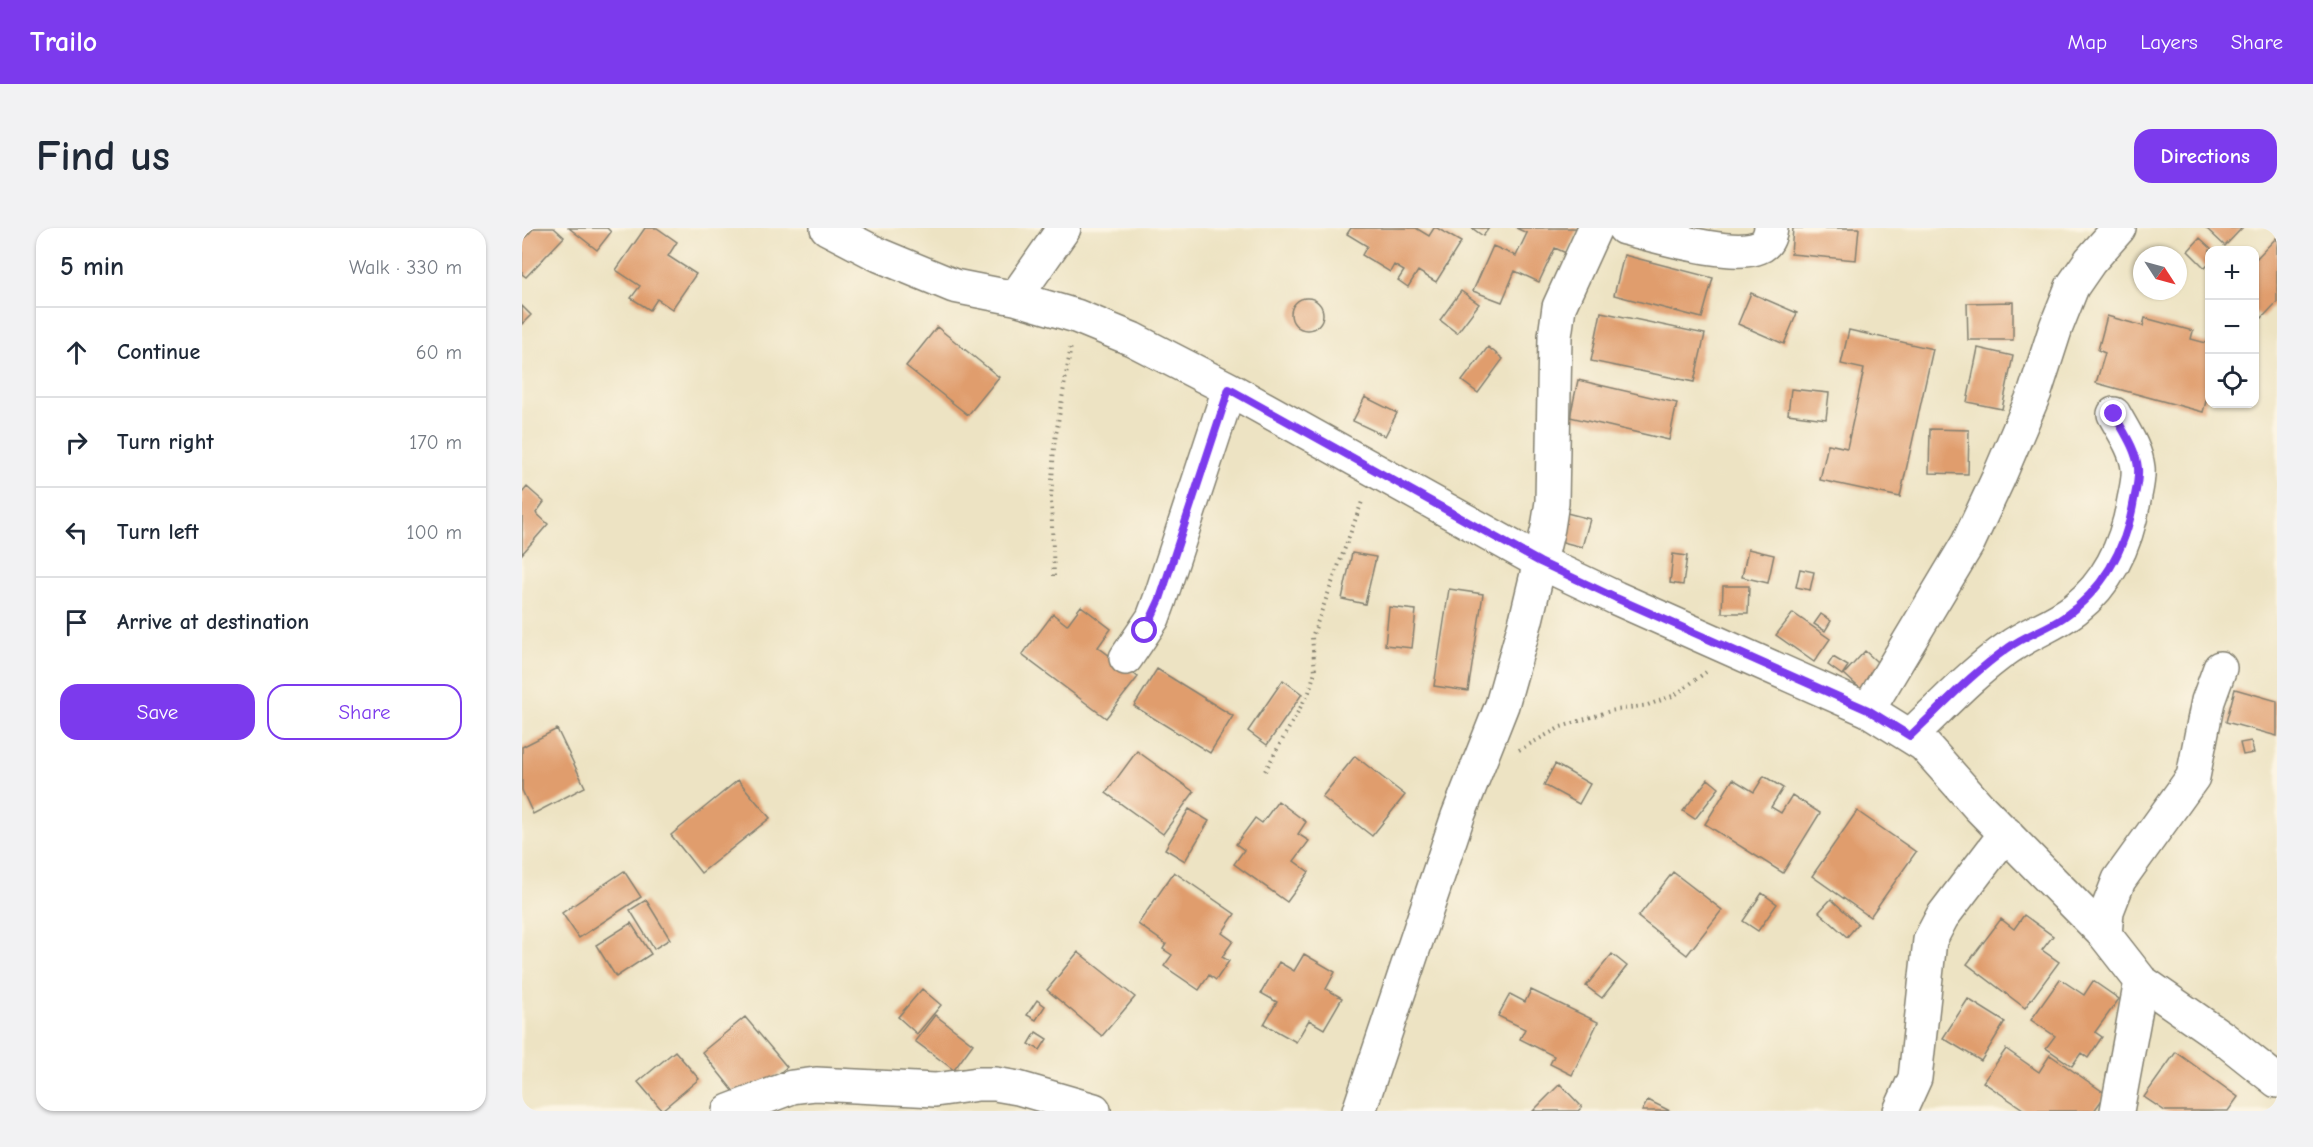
<!DOCTYPE html>
<html lang="en">
<head>
<meta charset="utf-8">
<style>
	:root { --surface:#fff; --page:#f2f2f3; --text:#1f2937; --muted:#747a83; --line:#e0e1e3; --accent:#7c3aed }
	body { margin:0; font-family:"Comic Neue",sans-serif; background:var(--page); color:var(--text) }
	.controls { position:absolute; right:18px; top:18px; display:grid; overflow:hidden; border-radius:12px; box-shadow:0 2px 4px #0004 }
	.controls button { width:54px; height:54px; display:grid; place-items:center; padding:0; border:0; border-bottom:2px solid var(--line); background:var(--surface); color:var(--text); font:30px sans-serif }
	.compass { position:absolute; left:1611px; top:18px; width:54px; height:54px; border-radius:50%; background:var(--surface); box-shadow:0 2px 4px #0004; rotate:126deg }
	.stop { position:absolute; width:18px; height:18px; margin:-14px; border:4px solid #7c3aed; border-radius:50%; background:#fff }
	.stop.end { background:#7c3aed; border-color:#fff; box-shadow:0 2px 6px #0008 }
	.list { margin:0; padding:0; list-style:none }
	h2 { display:flex; justify-content:space-between; align-items:center; height:78px; margin:0; padding:0 24px; font-size:26px }
	h2 small { font-size:20px; font-weight:400; color:var(--muted) }
	.list li { display:grid; grid-template-columns:39px 1fr auto; gap:18px; align-items:center; box-sizing:border-box; height:90px; padding:0 24px; border-top:2px solid var(--line) }
	.list b { display:block; font-size:22px; white-space:nowrap }
	.list em { font-size:20px; font-style:normal; color:var(--muted) }
	.actions { display:flex; gap:12px; padding:18px 24px }
	.actions a { flex:1; padding:14px 0; border:2px solid var(--accent); border-radius:18px; text-align:center; font-size:21px; color:var(--accent) }
	.actions .main { background:var(--accent); color:#fff }
	.icon { flex:none; width:33px; height:33px; fill:none; stroke:currentColor; stroke-width:2; stroke-linecap:round; stroke-linejoin:round }
	.map { position:relative; flex:none; width:1755px; height:883px; overflow:hidden; border-radius:18px }
	header { display:flex; align-items:center; gap:36px; box-sizing:border-box; height:84px; padding:0 30px; background:var(--accent); color:#fff }
	header strong { font-size:28px }
	nav { display:flex; gap:33px; margin-inline-start:auto; font-size:21px }
	.intro { display:flex; align-items:center; justify-content:space-between; box-sizing:border-box; height:144px; padding:0 36px }
	h1 { margin:0; font-size:42px }
	.button { padding:15px 27px; border-radius:18px; background:var(--accent); color:#fff; font-size:21px; font-weight:700 }
	main { display:flex; gap:36px; padding:0 36px }
	aside { flex:1; background:var(--surface); border-radius:18px; box-shadow:0 2px 4px #0004 }
	.map>svg:first-child { display:block }
	.building { fill:#e09d6d }
	.lines { fill:none; stroke-linecap:round; stroke-linejoin:round }
	.minor-casing { stroke:#848070; stroke-width:36 }
	.path { stroke:#848070; stroke-width:4; stroke-dasharray:1.5 4.5; stroke-linecap:butt }
	.minor { stroke:#fff; stroke-width:33 }
	.route { stroke:#7c3aed; stroke-width:8 }
</style>
</head>
<body>
<header>
<strong>Trailo</strong>
<nav><a>Map</a><a>Layers</a><a>Share</a></nav>
</header>
<div class="intro"><h1>Find us</h1><a class="button">Directions</a></div>
<main>
<aside>
<h2>5 min<small>Walk · 330 m</small></h2>
<ul class="list">
<li><svg class="icon" aria-label="ahead" viewBox="0 0 24 24"><path d="M12 20V5M6 11l6-6 6 6"/></svg><div><b>Continue</b></div><em>60 m</em></li>
<li><svg class="icon" aria-label="right" viewBox="0 0 24 24"><path d="M7 20v-9h11M14 6l5 5-5 5"/></svg><div><b>Turn right</b></div><em>170 m</em></li>
<li><svg class="icon" aria-label="left" viewBox="0 0 24 24"><path d="M17 20v-9H6M10 6l-5 5 5 5"/></svg><div><b>Turn left</b></div><em>100 m</em></li>
<li><svg class="icon" aria-label="arrive" viewBox="0 0 24 24"><path d="M6 21V4h12l-3 4 3 4H6"/></svg><div><b>Arrive at destination</b></div></li>
</ul>
<div class="actions"><a class="main">Save</a><a>Share</a></div>
</aside>
<div class="map">
<svg width="1755" height="883" viewBox="0 0 1755 883">
	<rect width="100%" height="100%" fill="#fcf5e5"/>
	<filter id="ink" filterUnits="userSpaceOnUse"><feTurbulence type="fractalNoise" baseFrequency=".0167" numOctaves="2"/><feDisplacementMap in="SourceGraphic" scale="12" xChannelSelector="R" yChannelSelector="G"/><feConvolveMatrix kernelMatrix="1 2 1 2 8 2 1 2 1" color-interpolation-filters="sRGB"/></filter>
	<filter id="wash" filterUnits="userSpaceOnUse"><feTurbulence type="fractalNoise" baseFrequency=".008" numOctaves="4" result="noise"/><feDisplacementMap in="SourceGraphic" scale="24" xChannelSelector="R" yChannelSelector="G"/><feGaussianBlur stdDeviation="1.35" result="paint"/><feColorMatrix in="noise" values="0 0 0 0 0 0 0 0 0 0 0 0 0 0 0 0 0 1.4 0 .05"/><feComposite in="paint" operator="in"/></filter>
	<g filter="url(#wash)">
		<rect width="100%" height="100%" fill="#ede3c3"/>
		<g id="blocks">
			<!-- building -->
			<path class="building" d="M12 0H32L42 9 4 49 0 46V13Z
				M47 0H85L89 4 75 22Z
				M123 0H135L155 14 146 28 174 46 150 81 135 71 128 82 109 70 118 58 94 42Z
				M829 0H894L907 8 912 0H915L939 14 914 54 896 43 886 59 876 52 882 43 872 37 868 44 840 27 845 18 825 6Z
				M950 0H967L961 8Z
				M994 0H1056L1044 25 1033 20 1017 54 993 43 980 74 951 63 971 18 994 28 1005 5Z
				M1271 0H1337L1334 32 1269 26Z
				M1684 0H1720L1703 18Z
				M1755 9V74L1740 90 1732 83V33Z
				M1678 10 1691 22H1688V35L1683 40 1666 23Z
				M1102 27 1191 50 1180 90 1092 67Z
				M939 63 957 76 935 105 918 92Z
				M1229 65 1275 85 1262 116 1216 96Z
				M769 86a16 16 0 1 1 32 0a16 16 0 1 1-32 0Z
				M1491 74V112H1446L1445 75Z
				M0 78 9 87 0 96Z
				M1079 84 1183 106 1172 154 1069 133Z
				M1585 88 1621 98 1623 90 1671 103 1669 111 1688 116V159L1681 184 1574 155 1583 125 1576 122Z
				M415 99 477 149 446 187 384 138Z
				M1327 102 1411 121 1378 269 1298 252 1306 216 1325 220 1342 141 1319 136Z
				M966 119 981 131 956 165 940 153Z
				M1456 120 1491 128 1480 181 1445 174Z
				M1056 152 1155 175 1147 212 1048 189Z
				M1269 161 1307 165 1304 191 1266 186Z
				M843 169 875 185 863 208 831 193Z
				M1408 201 1447 202 1446 246 1407 245Z
				M5 259 22 274 14 285 26 296 0 326V265Z
				M1041 284 1068 291 1060 319 1033 312Z
				M1226 321 1252 327 1246 355 1220 349Z
				M830 325 854 329 843 376 820 371Z
				M1151 326 1165 328 1161 357 1148 355Z
				M1278 341 1292 344 1288 362 1274 359Z
				M1201 358H1227L1226 385H1200Z
				M927 361 961 366 946 463 912 458Z
				M559 378 589 401 576 419 616 449 584 490 500 427 531 386 545 397Z
				M867 379 894 382 890 420 863 417Z
				M1271 385 1308 411 1292 434 1254 407Z
				M1299 386 1309 393 1303 403 1292 396Z
				M1343 423 1364 442 1343 465 1322 446Z
				M1311 429 1326 438 1320 447 1306 437Z
				M635 441 711 488 688 525 612 478Z
				M761 452 780 466 745 517 726 503Z
				M1713 461 1755 473V508L1704 494Z
				M35 501 63 559 11 586 0 562V519Z
				M1729 513 1732 525 1721 527 1718 515Z
				M615 523 672 564 641 606 584 565Z
				M833 528 883 567 850 608 800 569Z
				M1033 536 1068 556 1057 576 1022 557Z
				M1242 548 1261 560 1249 579 1259 585 1270 567 1298 585 1261 645 1183 596 1211 551 1232 564Z
				M1186 551 1197 560 1173 591 1161 583Z
				M216 552 248 590 179 645 149 607Z
				M756 573 784 594 776 606 787 613 772 633 787 644 765 674 712 636 722 622 714 616 733 590 740 595Z
				M667 581 687 593 663 633 643 621Z
				M1335 583 1394 624 1348 689 1290 648Z
				M102 643 119 669 57 710 40 685Z
				M652 644 713 686 700 705 711 713 700 729 707 733 694 752 687 747 677 762 642 738 650 727 641 721 644 716 616 696Z
				M1151 644 1200 682 1165 727 1116 689Z
				M1240 665 1255 676 1236 703 1221 693Z
				M1309 671 1336 696 1325 709 1297 684Z
				M124 672 148 711 132 721 108 682Z
				M1502 687 1531 708 1520 722 1537 734 1503 780 1445 736 1479 691 1492 701Z
				M109 695 129 726 94 749 74 717Z
				M556 724 613 769 580 808 525 762Z
				M782 726 813 744 804 761 820 770 802 801 787 792 774 814 742 796 755 774 739 765 757 734 772 743Z
				M1090 726 1105 738 1080 770 1064 758Z
				M1538 751 1562 767 1571 753 1597 771 1573 804 1580 809 1566 830 1559 825 1550 838 1524 820 1533 808 1509 792Z
				M400 761 419 777 395 806 376 789Z
				M1009 762 1076 794 1050 847 1028 836 1032 828 998 811 1003 801 976 788 988 766 1003 774Z
				M1446 771 1483 794 1459 833 1421 810Z
				M515 772 523 778 514 792 505 787Z
				M413 787 451 816 432 842 393 813Z
				M223 789 265 839 221 875 180 824Z
				M514 804 525 811 518 822 507 816Z
				M1484 821 1517 844 1528 827 1584 866 1572 883H1504L1461 854Z
				M153 823 177 851 140 882 116 854Z
				M1654 824 1716 869 1706 883H1643L1622 869Z
				M1038 856 1060 879 1056 883H1011Z
				M1126 872 1148 883H1120Z"/>
		</g>
	</g>
	<g filter="url(#ink)">
		<use href="#blocks" fill-opacity="0" stroke="#848070" stroke-width="1.5"/>
		<g class="lines">
			<!-- minor casing -->
			<g class="minor-casing">
				<path id="minor" d="M305 0 357 27 432 58 493 70 554 88 610 111 707 161 1018 334 1094 370 1346 482 1402 517 1457 579 1583 707 1619 753 1701 810 1755 853
					M1102 0C1133 7 1209 31 1237 19 1245 16 1248 8 1249 0
					M493 70 542 0
					M604 430 631 390 638 371 707 161
					M1346 482 1446 315 1476 251 1513 164 1534 99 1550 59 1568 33 1597 0
					M1388 508C1420 478 1450 445 1486 420 1507 405 1532 397 1553 381 1587 354 1605 314 1612 272 1614 262 1617 251 1616 240 1614 221 1601 203 1592 186
					M1583 707 1585 683 1597 652 1671 549 1686 473 1698 440
					M207 883 270 859 294 856 413 862 456 856H473L496 860 572 882
					M837 883 936 588 980 477 1004 392 1026 300 1030 274 1033 108 1037 79 1073 0
					M1378 883 1393 850 1408 712 1420 689 1484 605
					M1595 883 1619 753"/>
			</g>
			<!-- path -->
			<path class="path" d="M532 348 529 272 532 218 549 118
				M997 522 1039 499 1088 483 1126 477 1153 467 1184 444
				M743 543 787 464 793 443 790 409 841 271"/>
			<!-- minor -->
			<use href="#minor" class="minor"/>
		</g>
	</g>
	<g class="lines" filter="url(#ink)">
		<!-- route -->
		<path class="route" d="M623 403 638 371 707 161 1018 334 1094 370 1346 482 1388 508C1420 478 1450 445 1486 420 1503 407 1525 401 1542 389 1582 361 1604 320 1612 272 1614 262 1617 251 1616 240 1614 221 1601 203 1592 186"/>
	</g>
</svg>
<div class="controls">
<button>+</button>
<button>−</button>
<button><svg class="icon" aria-label="locate" viewBox="0 0 24 24"><circle cx="12" cy="12" r="6"/><path d="M12 2v4M12 18v4M2 12h4M18 12h4"/></svg></button>
</div>
<svg class="compass" viewBox="-18 -18 36 36"><path d="M0-13l5 13h-10z" fill="#e53935"/><path d="M0 13l5-13h-10z" fill="#747a83"/></svg>
<div class="stop" style="left:623px;top:403px"></div>
<div class="stop end" style="left:1592px;top:186px"></div>
</div>
</main>
</body>
</html>
